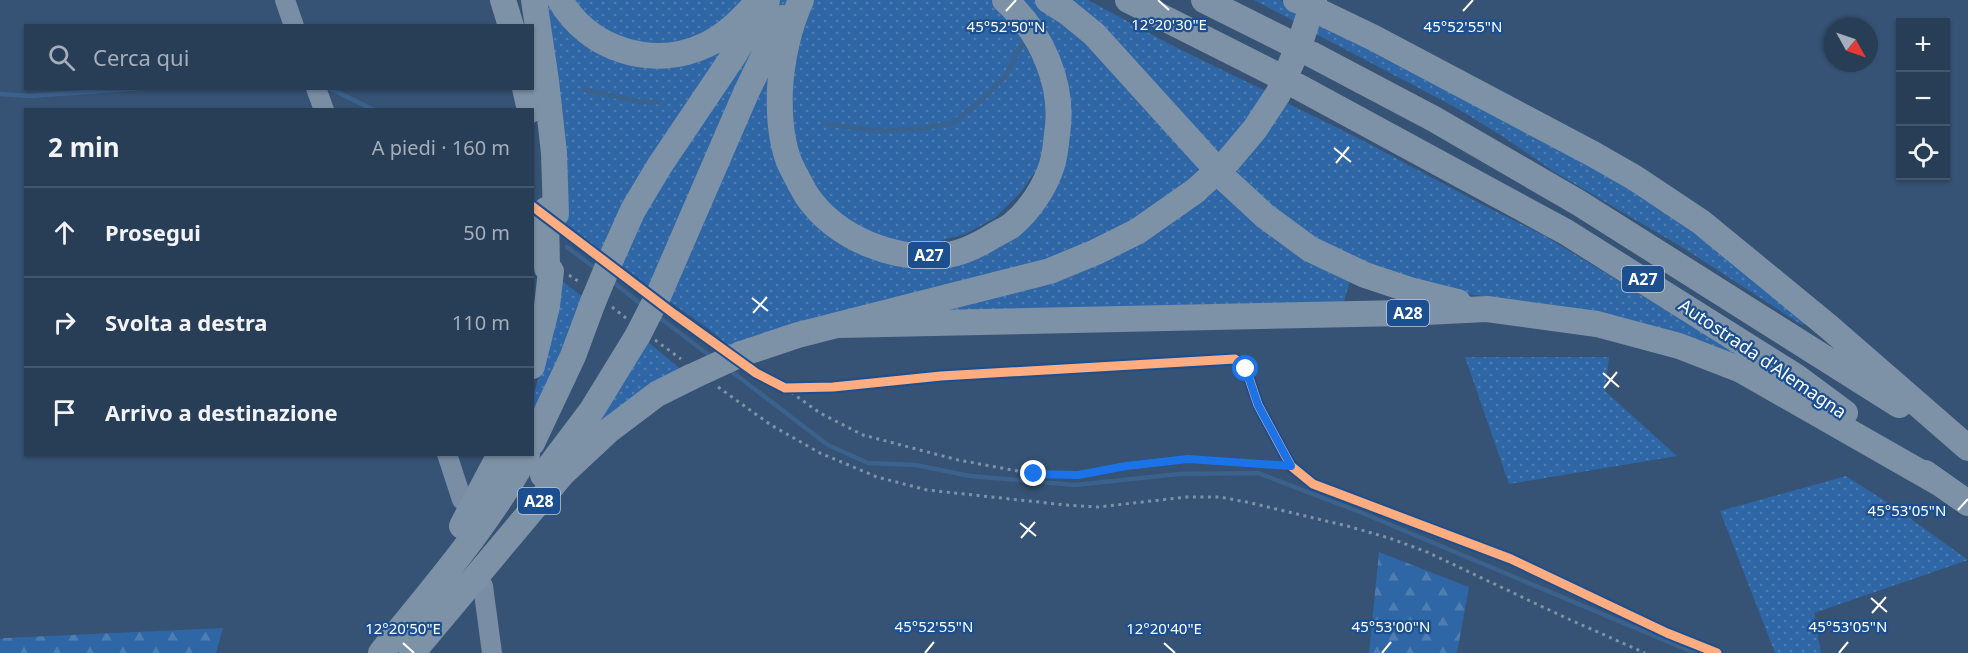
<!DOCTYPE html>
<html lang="it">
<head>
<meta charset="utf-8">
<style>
	:root { --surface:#283e57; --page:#30455d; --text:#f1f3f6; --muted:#a5aeba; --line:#44576d }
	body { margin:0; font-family:"Noto Sans",sans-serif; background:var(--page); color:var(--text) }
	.controls { position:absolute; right:18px; top:18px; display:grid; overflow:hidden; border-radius:0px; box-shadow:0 2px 4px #0004 }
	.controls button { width:54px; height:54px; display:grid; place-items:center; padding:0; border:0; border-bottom:2px solid var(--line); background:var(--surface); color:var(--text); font:30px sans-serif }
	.compass { position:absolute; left:1824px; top:18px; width:54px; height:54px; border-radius:50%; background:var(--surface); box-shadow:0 2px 4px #0004; rotate:130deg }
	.stop { position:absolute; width:18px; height:18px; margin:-14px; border:4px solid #1a73e8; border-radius:50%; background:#fff }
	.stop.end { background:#1a73e8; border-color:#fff; box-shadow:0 2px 6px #0008 }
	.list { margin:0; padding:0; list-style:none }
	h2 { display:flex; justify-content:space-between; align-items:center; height:78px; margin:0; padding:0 24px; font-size:26px }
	h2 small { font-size:20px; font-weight:400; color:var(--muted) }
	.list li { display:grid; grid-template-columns:39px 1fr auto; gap:18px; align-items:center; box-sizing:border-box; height:90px; padding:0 24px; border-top:2px solid var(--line) }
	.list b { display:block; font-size:22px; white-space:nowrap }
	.list em { font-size:20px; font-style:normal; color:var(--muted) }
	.icon { flex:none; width:33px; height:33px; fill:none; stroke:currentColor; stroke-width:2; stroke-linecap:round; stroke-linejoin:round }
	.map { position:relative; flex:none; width:1968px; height:653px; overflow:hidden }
	.search { position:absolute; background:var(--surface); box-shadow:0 2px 4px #0004; left:24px; top:24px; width:510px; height:66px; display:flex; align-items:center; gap:15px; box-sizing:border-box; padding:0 21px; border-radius:0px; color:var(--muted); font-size:22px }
	.panel { position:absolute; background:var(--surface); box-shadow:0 2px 4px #0004; left:24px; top:108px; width:510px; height:348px; border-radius:0px }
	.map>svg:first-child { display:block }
	.grass { fill:url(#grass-dots) }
	.forest { fill:url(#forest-firs) }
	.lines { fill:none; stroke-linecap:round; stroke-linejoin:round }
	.stream { stroke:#3b618d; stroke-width:4.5 }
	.path { stroke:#7d92a8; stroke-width:3; stroke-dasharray:3 4.5; stroke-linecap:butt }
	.secondary { stroke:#798da4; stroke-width:20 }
	.highway { stroke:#7e92a7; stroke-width:26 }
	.highway-bridge { stroke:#7e92a7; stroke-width:26 }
	.cycleway-casing { stroke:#1b4f8f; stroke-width:13 }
	.cycleway { stroke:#ffac80; stroke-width:9 }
	.route { stroke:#1a73e8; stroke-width:8 }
	.ticks { fill:none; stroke:#fff; stroke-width:2 }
	.labels { text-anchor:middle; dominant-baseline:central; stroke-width:4.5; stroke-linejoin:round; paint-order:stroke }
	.shield { fill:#1b4f8f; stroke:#bbcadd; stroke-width:1.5 }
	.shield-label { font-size:16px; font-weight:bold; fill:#fff }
	.street-label { font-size:18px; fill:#fff; stroke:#1b4f8f }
	.ticks-label { font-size:15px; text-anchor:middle; fill:#fff; stroke:#1b4f8f; stroke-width:4.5; stroke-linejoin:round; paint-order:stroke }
</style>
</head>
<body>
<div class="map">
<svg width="1968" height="653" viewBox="0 0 1968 653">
	<defs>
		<pattern id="grass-dots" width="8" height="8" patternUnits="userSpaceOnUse" patternTransform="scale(1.5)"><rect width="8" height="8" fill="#2f66a5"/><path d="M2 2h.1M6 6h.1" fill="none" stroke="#4e7db2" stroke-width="1.8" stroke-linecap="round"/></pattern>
		<pattern id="forest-firs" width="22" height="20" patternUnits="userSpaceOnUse" patternTransform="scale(1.5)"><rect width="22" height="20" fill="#2f66a5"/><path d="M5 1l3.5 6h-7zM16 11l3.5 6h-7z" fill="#4e7db2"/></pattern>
	</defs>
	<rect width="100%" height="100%" fill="#365274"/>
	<!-- grass -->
	<path class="grass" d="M541 0H551L589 43H727L603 254 563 226V192Z
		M569 0H750L722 26 667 49 610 38Z
		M780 0H787L652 289 620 264 654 196Z
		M811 0H991L1014 26 1041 74 1045 94 1047 120 1042 157 1037 169 1021 192 995 218 965 234 936 242 900 241 861 230 827 205 795 150 790 76Z
		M1018 0H1034L1065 21 1206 170 1147 215 1074 252 731 348 714 333 666 299 773 61 781 154 859 246 987 242 1060 145Z
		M1063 0H1088L1177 48 1266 91 1255 110 1217 159Z
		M1254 0H1280L1297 9 1294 21Z
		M1316 17 1654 200 1810 321 1802 325 1685 249 1556 173 1502 136 1453 106 1312 32Z
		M1283 101 1362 140 1485 206 1545 236 1740 355 1736 360 1522 302 1474 295 1403 280 1325 247 1230 173Z
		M1220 184 1351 277 1343 305 940 314V306Z
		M560 279 585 299 533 430V397L550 340Z
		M647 341 683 371 594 426Z
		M1465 357H1609L1605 391 1677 456 1509 484Z
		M1846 476 1893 506 1968 560 1814 613 1821 653H1775L1720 511Z"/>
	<!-- forest -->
	<path class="forest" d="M1379 552 1469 587 1457 653H1369Z
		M223 628 216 653H0V639L5 638Z"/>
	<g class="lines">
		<!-- stream -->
		<path class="stream" d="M329 88 374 110
			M585 90 642 102H658
			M0 94 30 96 143 88
			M827 124 878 131 918 129 953 123 981 101 1005 77 1024 40
			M532 221H533
			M567 247 595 268
			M613 282 641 304
			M660 318 713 358
			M727 368 828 445 868 463 916 465 970 476 1075 485 1179 474 1258 473 1360 512 1695 653"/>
		<!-- path -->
		<path class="path" d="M569 275 581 283
			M612 307 626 318
			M655 340 681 359
			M718 387 771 425 820 453 877 477 927 490 1066 505 1098 507 1187 497H1220L1251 503 1351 527 1392 539 1427 552 1564 617 1645 653
			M785 388 820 413 863 435 958 460 1034 474 1078 475 1126 467 1188 459 1291 466"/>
		<!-- secondary -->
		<path class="secondary" d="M285 0 294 26
			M316 88 324 110
			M447 454 462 500
			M483 586 492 653"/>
		<!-- highway -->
		<path class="highway" d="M503 0 511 26
			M534 0 546 81 554 153 556 214
			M560 0C589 50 653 70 706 45 725 36 739 22 753 7
			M801 0C789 27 782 59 780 88 779 113 780 140 790 164 795 174 801 186 807 196 837 239 895 262 947 255 962 253 980 244 993 236 999 232 1007 229 1012 225 1030 210 1045 187 1052 165 1055 155 1056 144 1057 134 1065 85 1041 32 1005 0
			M1048 0 1067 12 1094 34 1210 162
			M1128 0 1275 74
			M1204 0 1288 42
			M1296 0 1299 1
			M1322 13 1372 37 1593 154 1635 178 1701 222 1829 327 1968 448
			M1311 54 1434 119 1579 203 1899 405
			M1297 86 1566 232 1795 376 1845 413
			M525 88 530 110
			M1226 180 1265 216 1310 249 1365 275 1410 290 1458 302
			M611 259 633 210 660 165 734 55 767 0
			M659 294 746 93 782 18
			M838 325 1404 313 1487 309 1597 324 1679 346 1741 370 1939 483
			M741 354 798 335 1050 271 1096 252 1138 231 1195 191
			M532 366 547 306 551 271
			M532 443 573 356 593 302
			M1925 473 1968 503
			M543 475 592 410 638 335
			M462 526 500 454
			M381 653C432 589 488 526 527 454
			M412 653 563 473 608 431 657 394 691 377"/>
		<!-- highway-bridge -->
		<path class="highway-bridge" d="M1195 191 1228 161 1255 129 1278 94 1301 40 1314 0
			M546 210 547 268
			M593 302 611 259
			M638 335 659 294
			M691 377 741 354"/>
		<!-- cycleway casing -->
		<g class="cycleway-casing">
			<path id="cycleway" d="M532 206 674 314 756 373 785 388 833 387 941 376 1235 359 1246 369 1258 405 1291 466 1313 484 1511 559 1667 633 1717 653"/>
		</g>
		<!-- cycleway -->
		<use href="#cycleway" class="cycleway"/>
	</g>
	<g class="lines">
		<!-- route -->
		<path class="route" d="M1034 474 1078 475 1126 466 1188 459 1291 466 1258 405 1246 369"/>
	</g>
	<!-- ticks -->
	<path class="ticks" d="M1158 0 1169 10M1006 11 1016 0M1463 11 1473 0M1334 148 1351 162M1336 163 1349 147M752 298 768 311M753 313 767 297M1603 373 1619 387M1604 388 1617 372M1958 510 1968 499M1020 523 1036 536M1021 538 1035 522M1871 598 1887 612M1872 613 1886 597M403 643 414 653M1164 643 1175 653M925 653 934 642M1382 653 1391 642M1839 653 1848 642"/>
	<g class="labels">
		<!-- shield labels -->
		<g class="shield">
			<rect x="908" y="242" width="42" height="26" rx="4.5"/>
			<rect x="1622" y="266" width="42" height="26" rx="4.5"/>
			<rect x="1387" y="300" width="42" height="26" rx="4.5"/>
			<rect x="518" y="488" width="42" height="26" rx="4.5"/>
		</g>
		<g class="shield-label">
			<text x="929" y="255">A27</text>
			<text x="1643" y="279">A27</text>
			<text x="1408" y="313">A28</text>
			<text x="539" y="501">A28</text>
		</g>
		<!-- street labels -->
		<g class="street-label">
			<text transform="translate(1763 358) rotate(34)">Autostrada d'Alemagna</text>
		</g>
	</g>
	<g class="ticks-label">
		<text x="1169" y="30">12°20'30"E</text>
		<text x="1006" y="32">45°52'50"N</text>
		<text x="1463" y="32">45°52'55"N</text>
		<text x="1907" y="516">45°53'05"N</text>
		<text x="934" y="632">45°52'55"N</text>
		<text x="1391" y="632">45°53'00"N</text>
		<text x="1848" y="632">45°53'05"N</text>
		<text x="403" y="634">12°20'50"E</text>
		<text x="1164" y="634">12°20'40"E</text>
	</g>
</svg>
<div class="controls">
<button>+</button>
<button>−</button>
<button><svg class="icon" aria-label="locate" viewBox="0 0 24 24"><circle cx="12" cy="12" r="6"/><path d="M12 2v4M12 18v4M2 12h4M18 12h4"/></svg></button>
</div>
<svg class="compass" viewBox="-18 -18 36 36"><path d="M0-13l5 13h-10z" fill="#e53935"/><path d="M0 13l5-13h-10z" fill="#a5aeba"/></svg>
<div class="stop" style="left:1246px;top:369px"></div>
<div class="stop end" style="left:1034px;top:474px"></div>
<div class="search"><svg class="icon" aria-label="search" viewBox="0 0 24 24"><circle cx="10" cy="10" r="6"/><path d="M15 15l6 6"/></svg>Cerca qui</div>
<section class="panel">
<h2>2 min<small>A piedi · 160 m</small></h2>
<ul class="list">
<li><svg class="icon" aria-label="ahead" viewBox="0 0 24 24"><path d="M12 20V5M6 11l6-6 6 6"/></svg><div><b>Prosegui</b></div><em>50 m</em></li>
<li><svg class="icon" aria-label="right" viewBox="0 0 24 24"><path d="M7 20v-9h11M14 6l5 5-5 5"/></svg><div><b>Svolta a destra</b></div><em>110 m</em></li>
<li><svg class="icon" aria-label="arrive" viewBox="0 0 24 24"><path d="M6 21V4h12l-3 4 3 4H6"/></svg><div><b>Arrivo a destinazione</b></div></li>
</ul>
</section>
</div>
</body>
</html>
